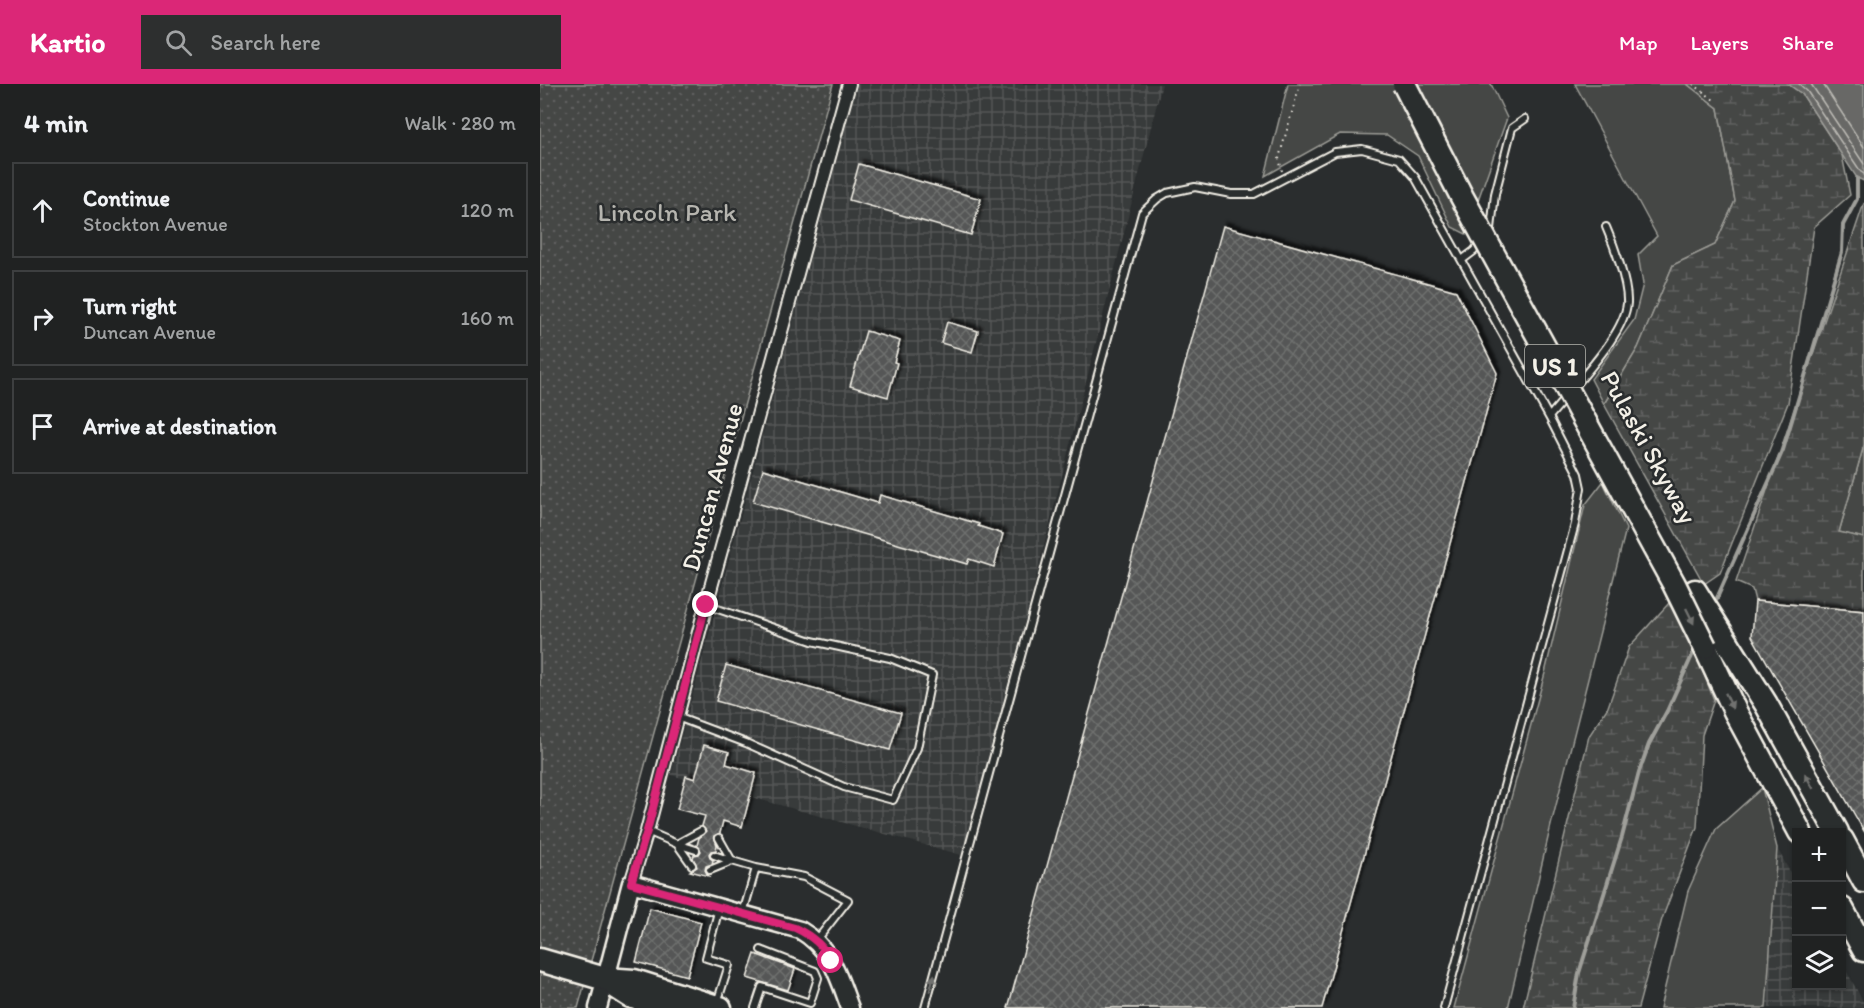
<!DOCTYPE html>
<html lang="en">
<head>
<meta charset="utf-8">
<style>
	:root { --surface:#202222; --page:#2d2f2f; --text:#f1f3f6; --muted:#a2a4a5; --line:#3d3f40; --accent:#db2777 }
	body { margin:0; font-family:Itim,sans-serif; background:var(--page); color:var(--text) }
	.controls { position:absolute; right:18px; bottom:18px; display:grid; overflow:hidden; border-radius:0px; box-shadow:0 2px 4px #0004 }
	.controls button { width:54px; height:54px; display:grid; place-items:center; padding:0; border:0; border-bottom:2px solid var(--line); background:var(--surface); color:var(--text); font:30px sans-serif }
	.stop { position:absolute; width:18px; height:18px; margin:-14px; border:4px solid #db2777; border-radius:50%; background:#fff }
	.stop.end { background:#db2777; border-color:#fff; box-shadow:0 2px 6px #0008 }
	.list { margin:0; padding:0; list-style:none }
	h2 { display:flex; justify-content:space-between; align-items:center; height:78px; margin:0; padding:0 24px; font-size:26px }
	h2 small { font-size:20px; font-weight:400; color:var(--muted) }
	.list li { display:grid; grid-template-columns:39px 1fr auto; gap:18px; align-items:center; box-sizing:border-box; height:96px; margin:0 12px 12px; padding:0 12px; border:2px solid var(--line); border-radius:0px }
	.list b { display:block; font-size:22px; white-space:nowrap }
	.list p { margin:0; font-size:20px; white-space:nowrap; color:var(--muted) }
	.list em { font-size:20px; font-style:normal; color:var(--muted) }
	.icon { flex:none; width:33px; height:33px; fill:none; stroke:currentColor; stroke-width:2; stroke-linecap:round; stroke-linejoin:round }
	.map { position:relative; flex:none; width:1324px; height:924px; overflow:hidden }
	header { display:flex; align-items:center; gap:36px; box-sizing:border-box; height:84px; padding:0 30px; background:var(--accent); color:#fff }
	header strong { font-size:28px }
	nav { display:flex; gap:33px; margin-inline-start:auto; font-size:21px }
	.search { width:420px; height:54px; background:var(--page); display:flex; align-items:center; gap:15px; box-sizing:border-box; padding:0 21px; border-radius:0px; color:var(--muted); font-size:22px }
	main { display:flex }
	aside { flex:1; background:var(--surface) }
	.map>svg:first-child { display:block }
	.industrial { fill:url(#industrial-grid) }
	.green { fill:#444645; stroke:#9c9c96; stroke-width:1.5 }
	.wetland { fill:url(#wetland-marsh); stroke:#9c9c96; stroke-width:1.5 }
	.park { fill:url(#park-dots); stroke:#9c9c96; stroke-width:1.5 }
	.water { fill:#676866; stroke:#9f9f9a; stroke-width:1.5 }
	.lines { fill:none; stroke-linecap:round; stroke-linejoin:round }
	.shore { stroke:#bcbab4; stroke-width:1.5 }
	.stream { stroke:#9f9f9a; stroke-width:4 }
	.building { fill:url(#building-cross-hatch); stroke:#f4f1e8; stroke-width:1.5; filter:url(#shadow) }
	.lane-casing { stroke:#f4f1e8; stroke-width:10 }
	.street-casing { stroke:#f4f1e8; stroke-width:16 }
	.secondary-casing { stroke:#f4f1e8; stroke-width:21 }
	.highway-casing { stroke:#f4f1e8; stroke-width:27 }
	.path { stroke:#f4f1e8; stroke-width:2; stroke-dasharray:1.5 4.5; stroke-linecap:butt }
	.lane { stroke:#2a2d2e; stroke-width:6 }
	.street { stroke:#2a2d2e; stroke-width:12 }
	.secondary { stroke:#2a2d2e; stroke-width:16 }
	.highway { stroke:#2a2d2e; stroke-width:22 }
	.highway-bridge-casing { stroke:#f4f1e8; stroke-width:27; stroke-linecap:butt }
	.highway-bridge { stroke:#2a2d2e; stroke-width:22 }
	.oneway { fill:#71726f }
	.route { stroke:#db2777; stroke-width:8 }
	.labels { text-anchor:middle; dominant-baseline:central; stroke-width:5; stroke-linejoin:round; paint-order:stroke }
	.shield { fill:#2a2d2e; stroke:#b7b6b0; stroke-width:1.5 }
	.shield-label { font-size:24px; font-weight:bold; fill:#f4f1e8 }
	.park-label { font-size:26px; fill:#b6b5af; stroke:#2a2d2e }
	.street-label { font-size:26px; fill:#f4f1e8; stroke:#2a2d2e }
</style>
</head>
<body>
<header>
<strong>Kartio</strong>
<div class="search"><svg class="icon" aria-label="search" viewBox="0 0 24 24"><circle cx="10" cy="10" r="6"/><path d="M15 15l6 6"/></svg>Search here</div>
<nav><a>Map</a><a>Layers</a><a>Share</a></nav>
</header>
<main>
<aside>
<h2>4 min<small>Walk · 280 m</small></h2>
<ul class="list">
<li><svg class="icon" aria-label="ahead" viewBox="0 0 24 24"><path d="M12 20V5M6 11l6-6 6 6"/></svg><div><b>Continue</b><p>Stockton Avenue</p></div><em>120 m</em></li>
<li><svg class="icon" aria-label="right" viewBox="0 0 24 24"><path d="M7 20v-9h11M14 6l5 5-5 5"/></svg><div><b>Turn right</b><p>Duncan Avenue</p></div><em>160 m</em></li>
<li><svg class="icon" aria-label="arrive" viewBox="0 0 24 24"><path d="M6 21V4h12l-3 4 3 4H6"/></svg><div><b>Arrive at destination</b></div></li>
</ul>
</aside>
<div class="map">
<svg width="1324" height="924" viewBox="0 0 1324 924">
	<defs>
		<pattern id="industrial-grid" width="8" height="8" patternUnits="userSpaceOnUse" patternTransform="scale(1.5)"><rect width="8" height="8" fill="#373a3a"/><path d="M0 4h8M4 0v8" fill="none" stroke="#555756"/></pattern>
		<pattern id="wetland-marsh" width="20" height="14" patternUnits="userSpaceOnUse" patternTransform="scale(1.5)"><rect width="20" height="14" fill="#444645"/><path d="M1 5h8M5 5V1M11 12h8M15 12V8" fill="none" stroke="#606160"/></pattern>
		<pattern id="park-dots" width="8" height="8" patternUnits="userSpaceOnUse" patternTransform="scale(1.5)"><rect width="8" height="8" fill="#444645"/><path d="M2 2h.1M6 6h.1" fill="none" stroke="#606160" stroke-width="1.8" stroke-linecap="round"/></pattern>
		<pattern id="building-cross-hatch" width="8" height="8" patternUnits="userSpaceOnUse" patternTransform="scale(1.5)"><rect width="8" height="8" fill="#555756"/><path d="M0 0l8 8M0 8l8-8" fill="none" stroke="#6e706e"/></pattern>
		<filter id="shadow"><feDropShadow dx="4" dy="-4" stdDeviation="1.5" flood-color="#0009"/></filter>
	</defs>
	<rect width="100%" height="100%" fill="#2a2d2e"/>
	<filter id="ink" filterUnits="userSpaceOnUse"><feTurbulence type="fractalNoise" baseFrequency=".0167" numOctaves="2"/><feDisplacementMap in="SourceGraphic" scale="12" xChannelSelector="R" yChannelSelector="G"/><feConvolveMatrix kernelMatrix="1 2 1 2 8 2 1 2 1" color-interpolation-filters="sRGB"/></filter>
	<g filter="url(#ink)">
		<!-- industrial -->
		<path class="industrial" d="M317 0H622L425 772 131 691Z
			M1237 764 1256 799V902H1302V879L1324 919V924H1226Z"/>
		<!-- green -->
		<path class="green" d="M748 0H951L967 34 926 150 912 143 878 72 847 51 800 50 725 92Z
			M1035 0H1147L1178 24 1195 117 1175 161 1133 181 1098 264 1064 320 1051 295 1094 236 1103 200 1098 171 1117 152Z
			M1324 361V454L1299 448Z
			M1063 398 1086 445 1011 741 968 924H914L1005 589 1045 421Z
			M1222 704 1237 764 1226 924H1120L1148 807 1176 745Z"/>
		<!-- wetland -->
		<path class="wetland" d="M1147 0H1248L1262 10 1302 71 1310 111 1274 143 1248 319 1180 489 1164 500 1064 320 1098 264 1133 181 1175 161 1195 117 1178 24Z
			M1324 119V361L1299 448 1324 454V527L1215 517 1212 505 1196 498Z
			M1130 518 1154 565 1174 616 1162 651 1157 743 1122 835 1098 924H983L1049 652 1068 623 1089 563Z"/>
		<!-- park -->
		<path class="park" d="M0 0H293L38 924H0Z"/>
		<!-- water -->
		<path class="water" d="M1248 0H1324V97L1317 94 1262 10Z"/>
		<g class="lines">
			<!-- shore -->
			<path class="shore" d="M1259 0 1267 7 1321 88 1324 90
				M1271 0 1324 80
				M1283 0 1324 63"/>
			<!-- stream -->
			<path class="stream" d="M1173 523 1243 366 1302 168 1303 141 1317 115V94
				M1033 924 1039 889 1082 753 1099 688 1109 660 1127 627 1156 563"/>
		</g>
		<!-- building -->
		<path class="building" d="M319 80 441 115 431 151 309 116Z
			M683 142 916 207 957 289 782 924H468Z
			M407 238 438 247 432 268 401 259Z
			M326 247 360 257 354 278 357 279 348 313 310 302Z
			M223 385 338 419 340 411 439 440 438 442 463 450 454 483 429 475 427 480 213 418Z
			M1215 517 1324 527V747L1212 552Z
			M186 581 361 629 350 666 176 617Z
			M164 661 189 668 186 680 216 689 202 743 183 737 180 749 174 752 177 761 176 766 171 767 169 770 170 774 173 776 172 780 166 782 165 786 169 792 150 787 157 783 153 774 154 771 159 770 161 767 157 761 159 754 166 748 162 742 165 732 137 725 146 692 155 695Z
			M110 824 161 838 147 892 96 878Z
			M215 870 255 885 248 906 207 894Z"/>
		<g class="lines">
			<!-- lane casing -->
			<g class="lane-casing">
				<path id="lane" d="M949 147 951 145 955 110 972 44 985 35
					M922 176 934 167 941 158
					M1033 305C1050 284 1085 246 1087 219 1088 199 1074 161 1066 143
					M1009 333 1026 313
					M137 633 206 659 304 703 353 716 377 664 392 591 350 574 272 557 166 521
					M107 747 137 760 152 781
					M179 754 192 777
					M137 760 161 747
					M137 760 156 766
					M174 771 191 777
					M216 784 264 793 308 816 276 857
					M170 786 192 777 216 784 203 829
					M177 919 189 881 166 874 179 824
					M215 924 222 903 270 919 278 894 275 887 221 866
					M385 924 602 129 617 115 627 109 655 103 691 110H714L795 68 822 65 859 75 875 93 1009 333 1038 390 1041 404 1035 440 904 924"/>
			</g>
			<!-- street casing -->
			<g class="street-casing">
				<path id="street" d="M91 799 107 747 166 521 309 0"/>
			</g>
			<!-- secondary casing -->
			<g class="secondary-casing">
				<path id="secondary" d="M58 924 91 799 260 846C292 865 298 892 310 924"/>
			</g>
			<!-- highway casing -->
			<g class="highway-casing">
				<path id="highway" d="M1155 507 1226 620 1297 748
					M1165 563 1195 627 1260 748
					M1302 756 1324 797
					M1302 825 1324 866
					M0 876 65 895 94 897 180 924
					M76 903 90 912 126 924"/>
			</g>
			<!-- path -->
			<path class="path" d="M1153 0 1174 16
				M742 87 739 74 760 0"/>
			<!-- lane -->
			<use href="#lane" class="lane"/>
			<!-- street -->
			<use href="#street" class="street"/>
			<!-- secondary -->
			<use href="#secondary" class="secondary"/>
			<!-- highway -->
			<use href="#highway" class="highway"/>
			<!-- highway-bridge casing -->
			<g class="highway-bridge-casing">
				<path id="highway-bridge" d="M864 0 922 113 1134 500 1165 563"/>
			</g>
			<!-- highway-bridge -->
			<use href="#highway-bridge" class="highway-bridge"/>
		</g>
		<!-- one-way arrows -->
		<defs><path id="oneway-solid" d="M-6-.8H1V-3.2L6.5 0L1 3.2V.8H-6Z" transform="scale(1.5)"/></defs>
		<g class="oneway">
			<use href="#oneway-solid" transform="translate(1150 532) rotate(64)"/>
			<use href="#oneway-solid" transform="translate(1189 617) rotate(65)"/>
			<use href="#oneway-solid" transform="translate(1269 697) rotate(-119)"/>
			<use href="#oneway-solid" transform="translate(392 899) rotate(-75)"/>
		</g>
	</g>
	<g class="lines" filter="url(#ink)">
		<!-- route -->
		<path class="route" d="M166 521 107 747 91 799 255 844C270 851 284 862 291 877"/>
	</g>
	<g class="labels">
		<!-- shield labels -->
		<rect class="shield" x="985" y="261" width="60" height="42" rx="4.5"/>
		<g class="shield-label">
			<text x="1015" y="282">US 1</text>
		</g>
		<!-- park labels -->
		<g class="park-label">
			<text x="127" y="128">Lincoln Park</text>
		</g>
		<!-- street labels -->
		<g class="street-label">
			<text transform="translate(1109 363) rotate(61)">Pulaski Skyway</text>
			<text transform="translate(172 403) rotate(-75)">Duncan Avenue</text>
		</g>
	</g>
</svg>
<div class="controls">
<button>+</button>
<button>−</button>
<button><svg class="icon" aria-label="layers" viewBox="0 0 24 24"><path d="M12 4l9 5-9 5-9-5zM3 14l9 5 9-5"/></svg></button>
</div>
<div class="stop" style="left:291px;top:877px"></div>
<div class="stop end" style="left:166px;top:521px"></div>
</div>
</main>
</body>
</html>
